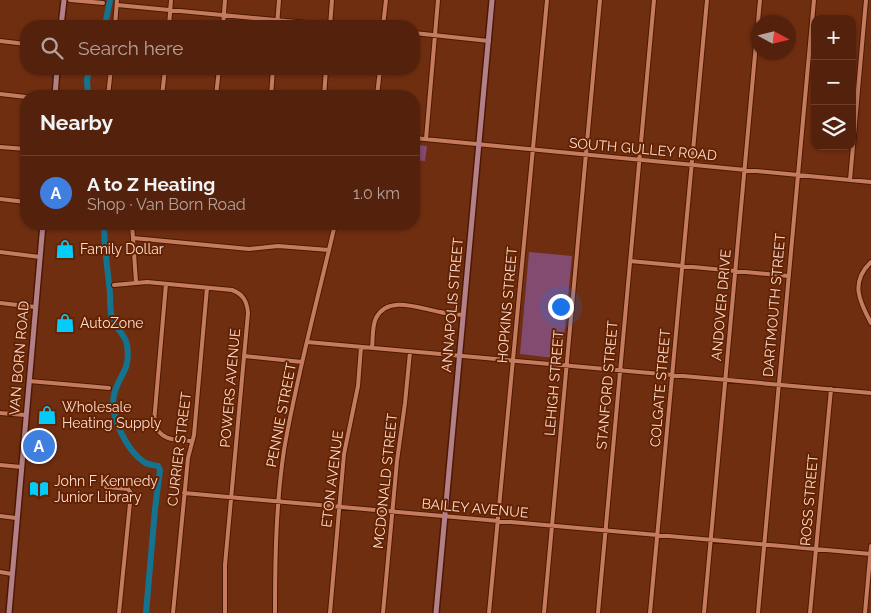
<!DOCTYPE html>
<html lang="en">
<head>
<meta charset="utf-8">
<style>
	:root { --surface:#54220c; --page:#5a2a15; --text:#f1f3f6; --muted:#b5a49d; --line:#6a3f2d; --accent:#05cbf9 }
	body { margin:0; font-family:Raleway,sans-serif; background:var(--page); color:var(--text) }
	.controls { position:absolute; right:15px; top:15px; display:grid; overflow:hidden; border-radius:10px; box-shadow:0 1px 4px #0004 }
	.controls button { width:45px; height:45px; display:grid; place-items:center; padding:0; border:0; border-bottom:1px solid var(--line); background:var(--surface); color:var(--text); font:25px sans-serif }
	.compass { position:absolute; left:751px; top:15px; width:45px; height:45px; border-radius:50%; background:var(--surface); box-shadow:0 1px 4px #0004; rotate:97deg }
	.you { position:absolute; left:560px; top:306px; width:18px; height:18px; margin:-12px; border:4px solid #fff; border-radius:50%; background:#1a73e8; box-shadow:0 0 0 8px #1a73e833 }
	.badge { display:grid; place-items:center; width:32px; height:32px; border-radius:50%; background:var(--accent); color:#fff; font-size:16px; font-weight:700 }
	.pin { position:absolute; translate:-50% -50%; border:2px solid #fff; box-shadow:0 1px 5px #0006 }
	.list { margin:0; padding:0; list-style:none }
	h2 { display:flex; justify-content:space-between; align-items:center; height:65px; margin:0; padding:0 20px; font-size:21px }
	h2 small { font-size:16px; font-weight:400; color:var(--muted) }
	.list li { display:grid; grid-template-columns:32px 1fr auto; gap:15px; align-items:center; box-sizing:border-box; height:75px; padding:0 20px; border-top:1px solid var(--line) }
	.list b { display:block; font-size:19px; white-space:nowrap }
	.list p { margin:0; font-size:16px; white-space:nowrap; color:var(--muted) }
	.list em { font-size:16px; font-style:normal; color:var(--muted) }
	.icon { flex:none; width:28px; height:28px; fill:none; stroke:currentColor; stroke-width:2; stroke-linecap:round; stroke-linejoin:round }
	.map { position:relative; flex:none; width:871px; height:613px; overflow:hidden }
	.search { position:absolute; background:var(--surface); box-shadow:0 1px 4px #0004; left:20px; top:20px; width:400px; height:55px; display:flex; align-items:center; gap:12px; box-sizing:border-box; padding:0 18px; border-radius:20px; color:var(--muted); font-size:19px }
	.panel { position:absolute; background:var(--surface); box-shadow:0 1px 4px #0004; left:20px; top:90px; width:400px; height:140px; border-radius:20px }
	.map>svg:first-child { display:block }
	.green { fill:#834b6f }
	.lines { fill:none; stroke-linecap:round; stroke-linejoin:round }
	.river { stroke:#14748f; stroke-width:6 }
	.street-casing { stroke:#4b1903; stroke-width:6 }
	.secondary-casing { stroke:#4b1903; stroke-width:8 }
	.street { stroke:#c57b5d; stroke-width:4 }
	.secondary { stroke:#b48088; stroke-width:5 }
	.labels { text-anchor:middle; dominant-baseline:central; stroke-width:4; stroke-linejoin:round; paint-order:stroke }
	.street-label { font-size:14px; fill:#fddbcf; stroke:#632302 }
	.poi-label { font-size:14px; fill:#fddbcf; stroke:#632302; text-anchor:start }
</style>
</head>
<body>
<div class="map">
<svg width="871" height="613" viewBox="0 0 871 613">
	<rect width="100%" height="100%" fill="#702e10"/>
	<!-- green -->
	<path class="green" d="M416 145 427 146 425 161 414 160Z
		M529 252 572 256 562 359 520 354Z"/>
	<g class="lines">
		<!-- river -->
		<path class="river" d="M105 26 110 0
			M88 96 87 80 89 69
			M104 224C104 245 107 264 109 284 111 295 109 308 112 318 115 328 126 335 127 345 131 372 119 373 114 395 109 415 127 451 144 462 148 465 153 465 158 466L160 470 155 509 146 613"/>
		<!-- street casing -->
		<g class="street-casing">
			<path id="street" d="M70 0 103 3
				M117 5 339 26
				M115 26 117 0
				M169 26 171 0
				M223 26 225 0
				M277 26 279 0
				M330 26 332 0
				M383 26 386 0
				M414 33 489 41
				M0 41 26 44
				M0 94 26 97
				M108 96 111 69
				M162 96 165 69
				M216 96 219 69
				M271 96 273 69
				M324 96 326 69
				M377 96 380 69
				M414 138 871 182
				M426 139 438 0
				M0 147 26 149
				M850 180 866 0
				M0 199 26 202
				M132 224 136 282
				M133 238 249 249 278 246 329 250
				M0 252 40 257
				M630 261 788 276
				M871 262C850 282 859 301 871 323
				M166 284 154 422C159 441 176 440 192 441
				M114 285 147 282 232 290C243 294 247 301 248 313L225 565V613
				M0 303 35 307
				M307 342 871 393
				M372 348C373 339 372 326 376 318 388 294 421 309 440 312 447 314 455 314 463 315
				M244 356 302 362
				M29 381 109 388
				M0 413 25 415
				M0 465 21 467
				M106 487 128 489 131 493 119 613
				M184 493 871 554
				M0 516 16 518
				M0 572 12 574
				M173 613 188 458 194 435 207 288
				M275 613C275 559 276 504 284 450 297 374 318 299 335 224
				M330 613 344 454 358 386 361 347
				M383 613 397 461 405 403 410 352
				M489 613 547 0
				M544 613 600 0
				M598 613 654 0
				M650 613 707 0
				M704 613 760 0
				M758 613 814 0
				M810 613 831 389
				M865 613 871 546"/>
		</g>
		<!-- secondary casing -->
		<g class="secondary-casing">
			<path id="secondary" d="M61 26 64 0
				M55 96 57 69
				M9 613 43 224
				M436 613 492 0"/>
		</g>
		<!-- street -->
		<use href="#street" class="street"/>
		<!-- secondary -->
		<use href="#secondary" class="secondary"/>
	</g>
	<!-- icons -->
	<defs>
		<g id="shop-bare" transform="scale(1.5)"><path d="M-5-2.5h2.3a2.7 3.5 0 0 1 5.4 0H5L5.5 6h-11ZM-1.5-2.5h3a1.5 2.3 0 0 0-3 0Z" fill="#05cbf9" stroke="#632302" stroke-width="2.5" paint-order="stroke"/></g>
		<g id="library-bare" transform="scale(1.5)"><path d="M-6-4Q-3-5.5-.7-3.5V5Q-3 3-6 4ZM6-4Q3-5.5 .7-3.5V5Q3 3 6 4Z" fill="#05cbf9" stroke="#632302" stroke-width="2.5" paint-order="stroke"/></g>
	</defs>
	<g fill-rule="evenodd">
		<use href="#shop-bare" x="65" y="249"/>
		<use href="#shop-bare" x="65" y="323"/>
		<use href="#shop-bare" x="47" y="415"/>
		<use href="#library-bare" x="39" y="489"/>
	</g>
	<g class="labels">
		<!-- street labels -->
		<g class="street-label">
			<text transform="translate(643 149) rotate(5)">SOUTH GULLEY ROAD</text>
			<text transform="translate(452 305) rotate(-85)">ANNAPOLIS STREET</text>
			<text transform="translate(507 305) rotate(-85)">HOPKINS STREET</text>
			<text transform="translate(721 305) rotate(-85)">ANDOVER DRIVE</text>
			<text transform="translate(774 305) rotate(-85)">DARTMOUTH STREET</text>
			<text transform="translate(19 358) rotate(-85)">VAN BORN ROAD</text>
			<text transform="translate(554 383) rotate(-85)">LEHIGH STREET</text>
			<text transform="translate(607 385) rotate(-85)">STANFORD STREET</text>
			<text transform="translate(230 388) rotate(-85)">POWERS AVENUE</text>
			<text transform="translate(660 388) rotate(-85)">COLGATE STREET</text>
			<text transform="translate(281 415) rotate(-79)">PENNIE STREET</text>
			<text transform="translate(179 449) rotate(-83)">CURRIER STREET</text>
			<text transform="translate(332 479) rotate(-83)">ETON AVENUE</text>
			<text transform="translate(385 481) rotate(-84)">MCDONALD STREET</text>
			<text transform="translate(809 500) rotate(-85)">ROSS STREET</text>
			<text transform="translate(475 508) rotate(5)">BAILEY AVENUE</text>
		</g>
		<!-- poi labels -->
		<g class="poi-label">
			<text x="80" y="249">Family Dollar</text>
			<text x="80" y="323">AutoZone</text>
			<text x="62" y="407">Wholesale<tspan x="62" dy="16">Heating Supply</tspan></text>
			<text x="54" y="481">John F Kennedy<tspan x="54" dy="16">Junior Library</tspan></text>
		</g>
	</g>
</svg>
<div class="controls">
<button>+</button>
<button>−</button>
<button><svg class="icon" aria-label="layers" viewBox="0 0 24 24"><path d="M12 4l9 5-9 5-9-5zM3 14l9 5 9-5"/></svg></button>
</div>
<svg class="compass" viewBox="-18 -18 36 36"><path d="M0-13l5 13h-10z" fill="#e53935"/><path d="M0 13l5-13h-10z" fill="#b5a49d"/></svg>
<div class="you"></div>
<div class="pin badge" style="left:39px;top:446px;background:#3f7fe0">A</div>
<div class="search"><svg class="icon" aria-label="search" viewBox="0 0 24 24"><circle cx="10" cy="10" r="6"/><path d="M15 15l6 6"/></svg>Search here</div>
<section class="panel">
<h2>Nearby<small></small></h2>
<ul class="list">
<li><span class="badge" style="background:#3f7fe0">A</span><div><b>A to Z Heating</b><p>Shop · Van Born Road</p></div><em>1.0 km</em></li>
</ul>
</section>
</div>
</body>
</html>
